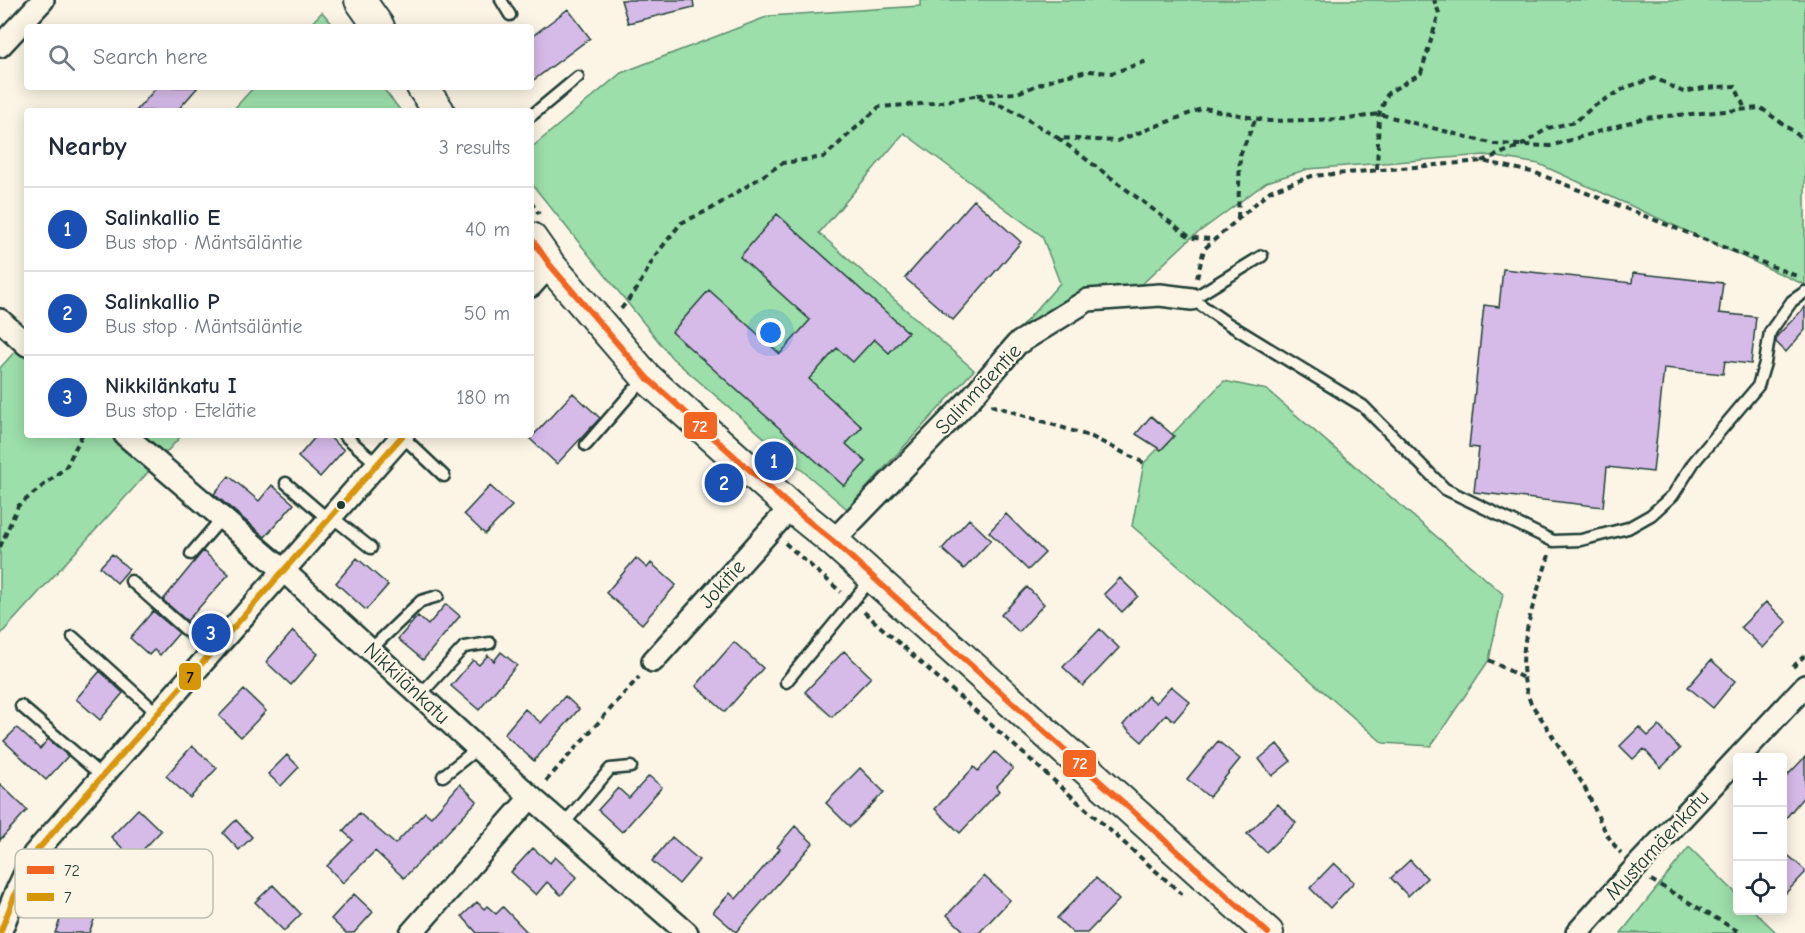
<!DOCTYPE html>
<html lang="en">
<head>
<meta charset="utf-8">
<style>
	:root { --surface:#fff; --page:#f2f2f3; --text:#1f2937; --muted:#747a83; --line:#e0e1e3; --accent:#d1495b }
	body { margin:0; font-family:"Comic Neue",sans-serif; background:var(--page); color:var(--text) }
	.controls { position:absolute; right:18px; bottom:18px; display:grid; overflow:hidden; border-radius:6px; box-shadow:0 3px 15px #0003 }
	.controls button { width:54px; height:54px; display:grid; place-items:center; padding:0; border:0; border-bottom:2px solid var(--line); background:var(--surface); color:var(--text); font:30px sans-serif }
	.you { position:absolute; left:771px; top:333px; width:21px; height:21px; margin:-15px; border:4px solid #fff; border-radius:50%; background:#1a73e8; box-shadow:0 0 0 9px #1a73e833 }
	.badge { display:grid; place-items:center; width:39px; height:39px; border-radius:50%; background:var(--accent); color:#fff; font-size:20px; font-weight:700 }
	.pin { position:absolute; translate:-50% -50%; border:3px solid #fff; box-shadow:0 2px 6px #0006 }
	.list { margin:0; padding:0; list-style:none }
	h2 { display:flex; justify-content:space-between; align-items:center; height:78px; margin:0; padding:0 24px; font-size:26px }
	h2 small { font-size:20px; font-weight:400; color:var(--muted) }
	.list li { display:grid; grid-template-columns:39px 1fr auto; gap:18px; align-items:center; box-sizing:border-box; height:84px; padding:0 24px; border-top:2px solid var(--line) }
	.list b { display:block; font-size:22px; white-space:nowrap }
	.list p { margin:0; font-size:20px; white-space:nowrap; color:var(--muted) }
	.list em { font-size:20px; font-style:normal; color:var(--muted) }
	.icon { flex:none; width:33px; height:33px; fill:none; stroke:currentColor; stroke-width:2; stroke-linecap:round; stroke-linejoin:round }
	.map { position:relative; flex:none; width:1805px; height:933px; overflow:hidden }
	.search { position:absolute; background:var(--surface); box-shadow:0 3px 15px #0003; left:24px; top:24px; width:510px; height:66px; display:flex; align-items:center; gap:15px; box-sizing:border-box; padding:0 21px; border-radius:6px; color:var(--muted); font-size:22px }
	.panel { position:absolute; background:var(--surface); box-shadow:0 3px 15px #0003; left:24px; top:108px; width:510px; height:330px; border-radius:6px }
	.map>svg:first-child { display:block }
	.green { fill:#9cdfaa; stroke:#5e8e6f; stroke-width:1.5 }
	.building { fill:#d6bbe9; stroke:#1f3d34; stroke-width:1.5 }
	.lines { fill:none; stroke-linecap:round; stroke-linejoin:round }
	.lane-casing { stroke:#1f3d34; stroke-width:15 }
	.street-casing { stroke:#1f3d34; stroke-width:26 }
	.secondary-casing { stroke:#1f3d34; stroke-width:34 }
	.path { stroke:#1f3d34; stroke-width:4; stroke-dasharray:6 4.5; stroke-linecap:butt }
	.lane { stroke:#fcf5e5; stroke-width:10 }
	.street { stroke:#fcf5e5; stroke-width:21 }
	.secondary { stroke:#fcf5e5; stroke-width:30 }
	.bus-1-casing { stroke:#fcf5e5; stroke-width:10 }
	.bus-2-casing { stroke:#fcf5e5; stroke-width:10 }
	.bus-1 { stroke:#f26522; stroke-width:6 }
	.bus-2 { stroke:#d79608; stroke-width:6 }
	.bus-dot { fill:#1f3d34; stroke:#fcf5e5; stroke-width:2 }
	.labels { text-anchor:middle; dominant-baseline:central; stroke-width:4.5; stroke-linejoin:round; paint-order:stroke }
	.street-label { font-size:21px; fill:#1f3d34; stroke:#fcf5e5 }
	.key { fill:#fcf5e5; stroke:#babeb0; stroke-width:1.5 }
	.key-label { font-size:16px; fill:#1f3d34 }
	.line-badge { stroke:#fcf5e5; stroke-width:2 }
	.badge-label { font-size:16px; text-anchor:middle; font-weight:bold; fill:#fff }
	.pale-badge-label { font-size:16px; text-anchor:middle; font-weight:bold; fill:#111 }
</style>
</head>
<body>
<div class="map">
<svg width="1805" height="933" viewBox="0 0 1805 933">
	<rect width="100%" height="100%" fill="#fcf5e5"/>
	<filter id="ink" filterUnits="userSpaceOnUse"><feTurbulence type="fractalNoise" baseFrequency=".0167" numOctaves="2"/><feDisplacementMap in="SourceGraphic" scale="12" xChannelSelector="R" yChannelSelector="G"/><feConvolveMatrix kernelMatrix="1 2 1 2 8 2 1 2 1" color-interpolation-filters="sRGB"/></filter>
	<g filter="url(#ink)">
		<!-- green -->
		<path class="green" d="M920 0H1805V285L1539 164 1485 155 1308 169 1267 182 1191 238 1142 284 1086 293 1033 323 1021 327 1060 283 1042 236 904 133 819 233 974 370 847 509 672 358 531 183V148L621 73 769 16 920 6Z
			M322 12 335 27H308Z
			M254 87H382L401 111H232Z
			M27 338V435H182L0 635V368Z
			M1224 381 1267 390 1503 594 1489 660 1431 746 1383 743 1132 526 1144 463Z
			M1689 847 1737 894 1738 910 1754 911 1777 933H1621Z"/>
		<!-- building -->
		<path class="building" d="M621 0H693L694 7 628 23Z
			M568 9 590 38 531 82V37Z
			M157 87H198L177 111H136Z
			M974 200 1021 242 953 320 905 278Z
			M777 214 908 332 889 353 874 339 853 362 837 348 809 379 862 427 846 444 866 462 844 486 672 332 709 290 780 354 810 320 740 257Z
			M1503 269 1632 283 1633 273 1723 283 1719 313 1756 317 1751 364 1725 361 1723 374 1664 368 1653 472 1607 467 1603 507 1474 492 1479 448 1469 447 1484 305 1499 307Z
			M1805 307V330L1786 352 1776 342 1777 336Z
			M573 393 600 418 557 464 530 439Z
			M1151 416 1174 436 1161 450 1136 434Z
			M317 435H327L344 450 320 477 298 457Z
			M229 476 259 501 272 485 294 504 265 537 214 494Z
			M490 486 512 506 485 534 464 514Z
			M1006 514 1045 553 1028 570 989 532Z
			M969 519 991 540 964 569 942 549Z
			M203 551 229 574 187 621 163 600Z
			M112 554 129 569 117 583 100 567Z
			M357 558 388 585 366 610 336 583Z
			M636 558 647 568 651 563 676 585 642 624 606 593Z
			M1120 578 1138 596 1122 612 1104 594Z
			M1027 587 1044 604 1019 632 1001 615Z
			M1766 602 1787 622 1763 648 1741 627Z
			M446 604 460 616 423 660 398 639 418 616 428 625Z
			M153 611 179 633 160 655 154 650 149 655 130 638Z
			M1100 629 1119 648 1083 686 1063 667Z
			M293 631 318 654 291 685 266 662Z
			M734 642 763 668 725 712 696 686Z
			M844 651 871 677 832 717 805 692Z
			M501 652 517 665 479 710 451 686 473 660 479 665 488 655 494 661Z
			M1711 660 1735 681 1713 708 1688 687Z
			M100 671 123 693 100 720 76 699Z
			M1171 686 1190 702 1174 721 1166 714 1142 742 1123 725 1148 696 1156 703Z
			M244 690 266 711 241 737 219 716Z
			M565 696 579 709 534 761 504 734 525 709 541 723Z
			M1659 726 1680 749 1661 768 1644 749 1633 759 1620 746 1639 727 1648 736Z
			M17 728 40 749 48 739 68 756 46 780 4 741Z
			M1218 741 1240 759 1209 797 1187 779Z
			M1277 744 1291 761 1272 776 1259 759Z
			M192 746 217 768 190 798 166 776Z
			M995 752 1013 769 996 787 999 791 960 833 935 809 974 767 978 771Z
			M287 755 299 767 281 786 268 774Z
			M1805 757V795L1782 823V781Z
			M860 768 884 792 850 827 826 803Z
			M649 776 662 787 622 832 598 810 618 788 629 798Z
			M0 784 27 810 0 840Z
			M460 784 477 801 404 878 375 851 343 883 327 866 353 840 343 831 359 813 395 844 425 812 431 817Z
			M1278 804 1296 823 1266 852 1247 834Z
			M138 809 161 831 134 859 111 837Z
			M236 820 252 837 239 850 223 833Z
			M795 826 813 843 736 932 713 912 730 893 736 899 780 849 777 847Z
			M672 837 699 860 679 884 652 861Z
			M533 848 550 863 555 857 577 877 561 895 547 882 536 895 511 872Z
			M1782 850 1805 870V873L1782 897Z
			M1410 860 1427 878 1408 896 1391 878Z
			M1334 863 1354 882 1330 908 1310 888Z
			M984 876 1010 900 979 933H966L947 915Z
			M1096 878 1119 900 1087 933H1073L1057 918Z
			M273 885 301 914 284 931 255 902Z
			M354 894 373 912 354 933H346L331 919Z
			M69 896 99 907 89 933H55Z
			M477 902 484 909 487 906 496 914 503 907 528 933H477L462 916Z"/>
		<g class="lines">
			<!-- lane casing -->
			<g class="lane-casing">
				<path id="lane" d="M501 0 510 15
					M531 116 578 77
					M1262 256 1192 299 1227 323 1363 406 1445 489 1553 541 1581 540 1628 528 1651 515 1673 495 1694 462 1758 386 1765 363 1770 332 1792 301 1805 292
					M344 435 377 464
					M402 436 444 476
					M586 445 633 391 647 379
					M286 483 329 520
					M332 517 371 548
					M191 554 222 518
					M131 581 212 653
					M73 637 158 714
					M370 650 421 601 438 596
					M786 682 873 577
					M420 695 464 647 490 643
					M21 706 103 777
					M443 776 478 748
					M563 825 610 769 631 767"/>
			</g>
			<!-- street casing -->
			<g class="street-casing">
				<path id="street" d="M0 46 43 0
					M531 286 550 265
					M0 320 27 345
					M125 435 284 571 531 797 687 933
					M833 541 971 398 1017 344 1088 300 1160 295 1192 299
					M653 661 791 507
					M1738 758 1805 686
					M0 933 14 897 34 854 403 435
					M411 933 531 797
					M1577 933 1636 867 1738 758"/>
			</g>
			<!-- secondary casing -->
			<g class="secondary-casing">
				<path id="secondary" d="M360 0 379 27
					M422 87 439 111
					M531 238 550 265 647 378 791 507 833 541 1268 933"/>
			</g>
			<!-- path -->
			<path class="path" d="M977 95 1017 93 1056 78 1088 71 1112 73 1147 61
				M1058 138 1191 238 1215 239
				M1482 161 1522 145 1548 128 1575 122 1594 106 1627 87 1655 78 1683 92 1704 88 1735 86 1745 109
				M1377 169 1379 114 1388 93 1421 73 1439 13 1434 0
				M531 202 539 214
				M1238 218 1240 155 1256 118
				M1197 278 1204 249 1270 191 1312 176 1482 161 1536 173 1799 277
				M621 309 637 289 655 256 681 223 711 209 783 163 824 157 879 107 935 103 974 96 1010 109 1058 138 1117 141 1204 108 1269 121 1349 119 1379 114 1494 144 1550 146 1644 118 1761 108 1805 140
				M991 405 1092 437 1144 463
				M785 543 841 592
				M0 547 18 506 66 467 82 435
				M1549 555C1536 598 1511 656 1530 701 1534 709 1540 716 1545 724 1556 742 1568 759 1579 778 1595 803 1600 831 1621 853
				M864 612 1184 896
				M1489 660 1523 678
				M1793 667 1805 655
				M546 781 639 677
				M1651 880 1741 933"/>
			<!-- lane -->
			<use href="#lane" class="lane"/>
			<!-- street -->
			<use href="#street" class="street"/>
			<!-- secondary -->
			<use href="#secondary" class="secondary"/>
			<!-- bus-1 casing -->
			<g class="bus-1-casing">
				<path id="bus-1" d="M531 238 550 265 647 378 791 507 833 541 1268 933"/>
			</g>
			<!-- bus-2 casing -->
			<g class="bus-2-casing">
				<path id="bus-2" d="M0 933 14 897 34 854 403 435"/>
			</g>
			<!-- bus-1 -->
			<use href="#bus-1" class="bus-1"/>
			<!-- bus-2 -->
			<use href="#bus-2" class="bus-2"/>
		</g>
	</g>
	<!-- markers -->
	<circle class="bus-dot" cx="341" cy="505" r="5"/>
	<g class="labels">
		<!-- street labels -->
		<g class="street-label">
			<text transform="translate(978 389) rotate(-47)">Salinmäentie</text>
			<text transform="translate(722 584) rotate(-48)">Jokitie</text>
			<text transform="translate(407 683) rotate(43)">Nikkilänkatu</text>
			<text transform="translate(1657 845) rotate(-47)">Mustamäenkatu</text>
		</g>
	</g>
	<!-- legend -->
	<rect x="15" y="849" width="198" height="69" rx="9" class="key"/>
	<rect x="27" y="866" width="27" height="8" fill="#f26522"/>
	<rect x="27" y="893" width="27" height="8" fill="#d79608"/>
	<g class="key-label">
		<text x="64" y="876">72</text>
		<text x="64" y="903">7</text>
	</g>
	<g class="line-badge">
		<rect x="683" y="411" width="35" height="29" rx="6" fill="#f26522"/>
		<rect x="178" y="662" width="24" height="29" rx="6" fill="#d79608"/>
		<rect x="1062" y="749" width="35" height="29" rx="6" fill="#f26522"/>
	</g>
	<g class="badge-label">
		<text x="700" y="432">72</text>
		<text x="1080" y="769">72</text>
	</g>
	<g class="pale-badge-label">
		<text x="190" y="683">7</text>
	</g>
</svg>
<div class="controls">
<button>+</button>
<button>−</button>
<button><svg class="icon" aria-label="locate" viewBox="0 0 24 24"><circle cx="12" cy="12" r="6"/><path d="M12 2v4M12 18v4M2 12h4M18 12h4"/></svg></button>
</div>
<div class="you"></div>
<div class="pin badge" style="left:774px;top:461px;background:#1a4fb4">1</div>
<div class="pin badge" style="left:724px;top:483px;background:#1a4fb4">2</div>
<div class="pin badge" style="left:211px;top:633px;background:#1a4fb4">3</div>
<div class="search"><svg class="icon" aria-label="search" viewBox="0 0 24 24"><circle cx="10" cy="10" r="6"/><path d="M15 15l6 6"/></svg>Search here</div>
<section class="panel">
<h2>Nearby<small>3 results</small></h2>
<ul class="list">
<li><span class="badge" style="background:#1a4fb4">1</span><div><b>Salinkallio E</b><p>Bus stop · Mäntsäläntie</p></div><em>40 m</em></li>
<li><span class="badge" style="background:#1a4fb4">2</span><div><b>Salinkallio P</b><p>Bus stop · Mäntsäläntie</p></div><em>50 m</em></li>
<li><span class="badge" style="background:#1a4fb4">3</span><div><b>Nikkilänkatu I</b><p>Bus stop · Etelätie</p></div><em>180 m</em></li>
</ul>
</section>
</div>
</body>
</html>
